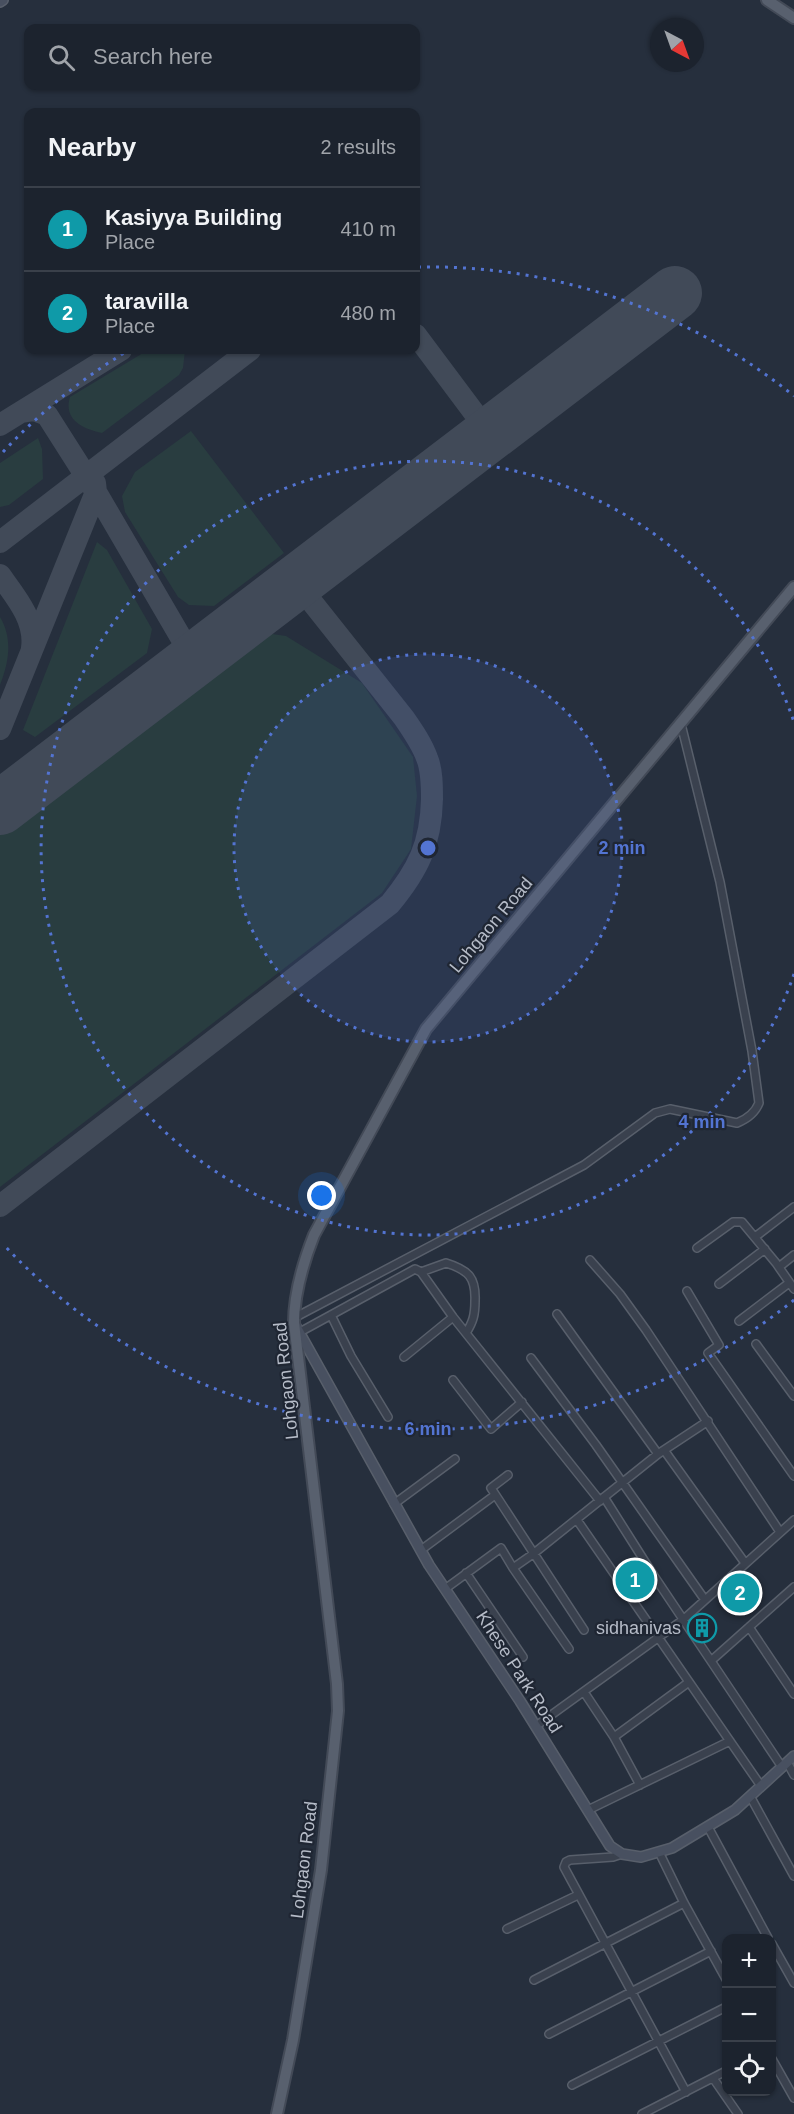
<!DOCTYPE html>
<html lang="en">
<head>
<meta charset="utf-8">
<style>
	:root { --surface:#1c232e; --page:#292f3a; --text:#f1f3f6; --muted:#a0a4aa; --line:#3a404a; --accent:#8c9099 }
	body { margin:0; font-family:Helvetica,sans-serif; background:var(--page); color:var(--text) }
	.controls { position:absolute; right:18px; bottom:18px; display:grid; overflow:hidden; border-radius:12px; box-shadow:0 2px 4px #0004 }
	.controls button { width:54px; height:54px; display:grid; place-items:center; padding:0; border:0; border-bottom:2px solid var(--line); background:var(--surface); color:var(--text); font:30px sans-serif }
	.compass { position:absolute; left:650px; top:18px; width:54px; height:54px; border-radius:50%; background:var(--surface); box-shadow:0 2px 4px #0004; rotate:139deg }
	.you { position:absolute; left:322px; top:1196px; width:21px; height:21px; margin:-15px; border:4px solid #fff; border-radius:50%; background:#1a73e8; box-shadow:0 0 0 9px #1a73e833 }
	.badge { display:grid; place-items:center; width:39px; height:39px; border-radius:50%; background:var(--accent); color:#fff; font-size:20px; font-weight:700 }
	.pin { position:absolute; translate:-50% -50%; border:3px solid #fff; box-shadow:0 2px 6px #0006 }
	.list { margin:0; padding:0; list-style:none }
	h2 { display:flex; justify-content:space-between; align-items:center; height:78px; margin:0; padding:0 24px; font-size:26px }
	h2 small { font-size:20px; font-weight:400; color:var(--muted) }
	.list li { display:grid; grid-template-columns:39px 1fr auto; gap:18px; align-items:center; box-sizing:border-box; height:84px; padding:0 24px; border-top:2px solid var(--line) }
	.list b { display:block; font-size:22px; white-space:nowrap }
	.list p { margin:0; font-size:20px; white-space:nowrap; color:var(--muted) }
	.list em { font-size:20px; font-style:normal; color:var(--muted) }
	.icon { flex:none; width:33px; height:33px; fill:none; stroke:currentColor; stroke-width:2; stroke-linecap:round; stroke-linejoin:round }
	.map { position:relative; flex:none; width:794px; height:2114px; overflow:hidden }
	.search { position:absolute; background:var(--surface); box-shadow:0 2px 4px #0004; left:24px; top:24px; width:396px; height:66px; display:flex; align-items:center; gap:15px; box-sizing:border-box; padding:0 21px; border-radius:12px; color:var(--muted); font-size:22px }
	.panel { position:absolute; background:var(--surface); box-shadow:0 2px 4px #0004; left:24px; top:108px; width:396px; height:246px; border-radius:12px }
	.map>svg:first-child { display:block }
	.green { fill:#293d40 }
	.lines { fill:none; stroke-linecap:round; stroke-linejoin:round }
	.taxiway { stroke:#414a58; stroke-width:22 }
	.runway { stroke:#414a58; stroke-width:54 }
	.street-casing { stroke:#585f6b; stroke-width:10 }
	.secondary-casing { stroke:#585f6b; stroke-width:12 }
	.primary-casing { stroke:#434a57; stroke-width:14 }
	.street { stroke:#3a414e; stroke-width:7 }
	.secondary { stroke:#485060; stroke-width:9 }
	.primary { stroke:#58606e; stroke-width:10 }
	.ring { fill:none; stroke:#5374d2; stroke-width:3; stroke-dasharray:3 6 }
	.labels { text-anchor:middle; dominant-baseline:central; stroke-width:4.5; stroke-linejoin:round; paint-order:stroke }
	.street-label { font-size:18px; fill:#b6bcc8; stroke:#1f2633 }
	.poi-label { font-size:18px; fill:#b6bcc8; stroke:#1f2633; text-anchor:end }
	.centre { fill:#5374d2; stroke:#1f2633; stroke-width:3 }
	.ring-label { font-size:18px; text-anchor:middle; font-weight:bold; fill:#5374d2; stroke:#1f2633; stroke-width:4.5; stroke-linejoin:round; paint-order:stroke }
</style>
</head>
<body>
<div class="map">
<svg width="794" height="2114" viewBox="0 0 794 2114">
	<rect width="100%" height="100%" fill="#262f3d"/>
	<!-- green -->
	<path class="green" d="M148 350H185L183 368 179 375 102 433C83 429 63 420 70 397Z
		M191 431 284 553 214 606 189 605 178 597 125 512 122 496 135 472Z
		M38 438 42 449 43 479 9 505 0 507V463Z
		M97 542 107 550 152 629 147 653 35 737 23 730Z
		M0 617C13 639 9 662 0 685Z
		M265 633 286 636 362 683 413 757 417 796 411 849 382 893 0 1187V835Z"/>
	<g class="lines">
		<!-- taxiway -->
		<path class="taxiway" d="M416 335 490 434
			M22 412 34 410 47 415 96 492 194 660
			M0 425 121 350
			M0 542 250 350
			M0 575C15 596 36 620 32 648
			M0 729 96 492 95 483
			M0 805 5 804
			M0 1206 390 904C418 870 431 844 432 799 432 786 432 770 427 758 422 744 413 731 404 718L296 582"/>
		<!-- runway -->
		<path class="runway" d="M0 808 675 293"/>
		<!-- street casing -->
		<g class="street-casing">
			<path id="street" d="M755 1237 794 1207
				M697 1248 733 1222H742L776 1263 794 1289
				M590 1260 620 1294 646 1330 780 1532
				M779 1267 794 1255
				M421 1272 453 1317 600 1501
				M719 1284 765 1249
				M687 1291 719 1345 708 1353 794 1476
				M557 1314 658 1454
				M331 1315 351 1356 388 1417
				M294 1318 584 1165 655 1113 670 1109 737 1123C747 1119 755 1113 759 1103L752 1051 720 882 681 724
				M739 1321 789 1283
				M300 1332 415 1269 421 1272 446 1263C469 1270 476 1278 475 1301 475 1315 473 1322 466 1333
				M756 1344 794 1396
				M404 1357 453 1317
				M531 1358 596 1445 705 1600
				M453 1380 491 1429 522 1402
				M664 1450 745 1563
				M508 1475 491 1488 584 1630
				M604 1497 654 1576 782 1767
				M394 1504 455 1459
				M577 1520 761 1786
				M421 1550 495 1495
				M513 1568 533 1554 658 1454 708 1421
				M466 1573 523 1657
				M445 1589 501 1548 513 1568 569 1649
				M749 1627 794 1694
				M712 1660 794 1587
				M584 1692 614 1737 640 1785
				M536 1726 684 1619 794 1520
				M614 1737 689 1682
				M787 1762 794 1775
				M750 1796 794 1876
				M588 1810 730 1741
				M708 1827 768 1938
				M659 1852 684 1903 726 1979
				M622 1854 613 1857 570 1860 566 1862 564 1867 686 2092
				M507 1929 578 1895
				M772 1944 794 1983
				M534 1980 684 1903
				M549 2034 711 1951
				M772 2059 794 2098
				M713 2078 738 2114
				M572 2085 726 2007
				M642 2114 726 2071"/>
		</g>
		<!-- secondary casing -->
		<g class="secondary-casing">
			<path id="secondary" d="M0 2 3 0
				M294 1323 429 1565 520 1701 610 1846 622 1854 641 1857 672 1848 735 1810 794 1756"/>
		</g>
		<!-- primary casing -->
		<g class="primary-casing">
			<path id="primary" d="M767 0 794 18
				M277 2114 293 2040 321 1870 338 1711 337 1684 294 1323C294 1293 303 1263 314 1235L426 1029 794 587"/>
		</g>
		<!-- street -->
		<use href="#street" class="street"/>
		<!-- secondary -->
		<use href="#secondary" class="secondary"/>
		<!-- primary -->
		<use href="#primary" class="primary"/>
	</g>
	<!-- distance rings -->
	<circle cx="428" cy="848" r="194" fill="#5374d2" fill-opacity=".12"/>
	<g class="ring">
		<circle cx="428" cy="848" r="194"/>
		<path d="M794 974A387 387 0 1 1 794 722"/>
		<path d="M794 1300A581 581 0 0 1 3 1244M3 452A581 581 0 0 1 129 350M418 267A581 581 0 0 1 794 396"/>
	</g>
	<!-- icons -->
	<defs>
		<g id="building-ring" transform="scale(1.5)"><circle r="9.5" fill="#1f2633" stroke="#0f9aa8" stroke-width="1.5"/><path d="M-4-6H4V6H1V3H-1V6H-4ZM-2.5-4.3h1.7v1.8h-1.7ZM.8-4.3h1.7v1.8H.8ZM-2.5-1h1.7V.8h-1.7ZM.8-1h1.7V.8H.8Z" fill="#0f9aa8"/></g>
	</defs>
	<g fill-rule="evenodd">
		<use href="#building-ring" x="702" y="1628"/>
	</g>
	<g class="labels">
		<!-- street labels -->
		<g class="street-label">
			<text transform="translate(491 925) rotate(-50)">Lohgaon Road</text>
			<text transform="translate(286 1381) rotate(-96)">Lohgaon Road</text>
			<text transform="translate(519 1672) rotate(57)">Khese Park Road</text>
			<text transform="translate(304 1860) rotate(-83)">Lohgaon Road</text>
		</g>
		<!-- poi labels -->
		<g class="poi-label">
			<text x="681" y="1628">sidhanivas</text>
		</g>
	</g>
	<circle cx="428" cy="848" r="9" class="centre"/>
	<g class="ring-label">
		<text x="622" y="854">2 min</text>
		<text x="702" y="1128">4 min</text>
		<text x="428" y="1435">6 min</text>
	</g>
</svg>
<div class="controls">
<button>+</button>
<button>−</button>
<button><svg class="icon" aria-label="locate" viewBox="0 0 24 24"><circle cx="12" cy="12" r="6"/><path d="M12 2v4M12 18v4M2 12h4M18 12h4"/></svg></button>
</div>
<svg class="compass" viewBox="-18 -18 36 36"><path d="M0-13l5 13h-10z" fill="#e53935"/><path d="M0 13l5-13h-10z" fill="#a0a4aa"/></svg>
<div class="you"></div>
<div class="pin badge" style="left:635px;top:1580px;background:#0f9aa8">1</div>
<div class="pin badge" style="left:740px;top:1593px;background:#0f9aa8">2</div>
<div class="search"><svg class="icon" aria-label="search" viewBox="0 0 24 24"><circle cx="10" cy="10" r="6"/><path d="M15 15l6 6"/></svg>Search here</div>
<section class="panel">
<h2>Nearby<small>2 results</small></h2>
<ul class="list">
<li><span class="badge" style="background:#0f9aa8">1</span><div><b>Kasiyya Building</b><p>Place</p></div><em>410 m</em></li>
<li><span class="badge" style="background:#0f9aa8">2</span><div><b>taravilla</b><p>Place</p></div><em>480 m</em></li>
</ul>
</section>
</div>
</body>
</html>
